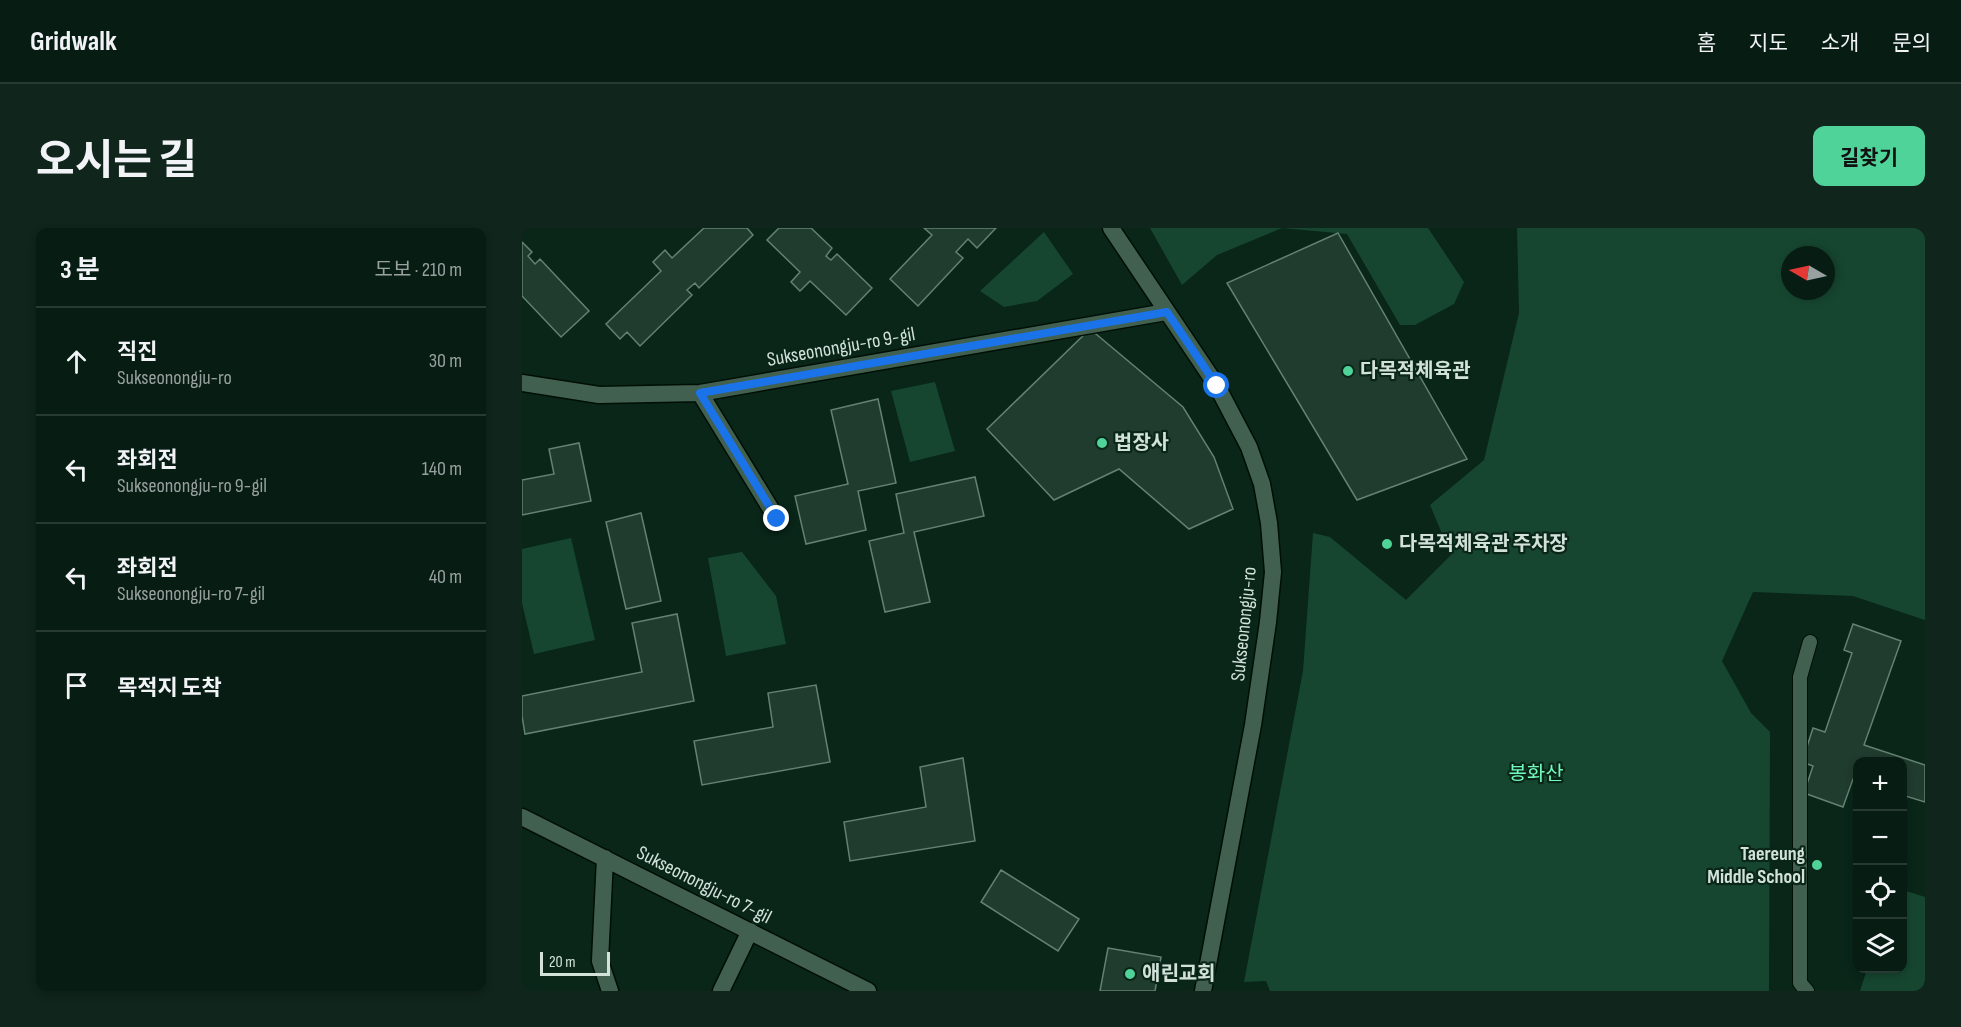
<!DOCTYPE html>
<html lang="ko">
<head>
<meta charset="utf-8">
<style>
	:root { --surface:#071c13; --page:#10251c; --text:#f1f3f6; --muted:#98a1a0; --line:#283a33; --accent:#4fd399 }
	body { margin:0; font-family:"Sofia Sans Condensed","Noto Sans KR",sans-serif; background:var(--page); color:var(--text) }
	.controls { position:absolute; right:18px; bottom:18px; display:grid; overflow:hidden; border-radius:12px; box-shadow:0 3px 9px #0003 }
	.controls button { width:54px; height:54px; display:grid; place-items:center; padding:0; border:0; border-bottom:2px solid var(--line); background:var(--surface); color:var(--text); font:30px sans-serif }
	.compass { position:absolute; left:1259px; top:18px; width:54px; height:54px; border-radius:50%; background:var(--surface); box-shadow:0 3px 9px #0003; rotate:279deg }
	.scale { position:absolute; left:18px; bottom:15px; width:70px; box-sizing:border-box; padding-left:6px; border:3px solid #d2e2d9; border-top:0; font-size:16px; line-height:21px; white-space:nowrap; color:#d2e2d9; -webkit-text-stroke:4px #092619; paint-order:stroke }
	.stop { position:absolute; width:18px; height:18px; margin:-14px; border:4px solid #1a73e8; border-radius:50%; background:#fff }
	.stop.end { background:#1a73e8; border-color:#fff; box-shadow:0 2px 6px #0008 }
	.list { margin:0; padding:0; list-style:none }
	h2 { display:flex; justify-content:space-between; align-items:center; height:78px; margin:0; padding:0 24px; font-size:26px }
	h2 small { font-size:20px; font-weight:400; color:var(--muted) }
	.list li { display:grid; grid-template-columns:39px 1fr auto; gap:18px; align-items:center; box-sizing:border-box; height:108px; padding:0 24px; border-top:2px solid var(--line) }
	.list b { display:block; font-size:22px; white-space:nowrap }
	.list p { margin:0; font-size:20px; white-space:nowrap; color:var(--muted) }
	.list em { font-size:20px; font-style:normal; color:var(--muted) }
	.icon { flex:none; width:33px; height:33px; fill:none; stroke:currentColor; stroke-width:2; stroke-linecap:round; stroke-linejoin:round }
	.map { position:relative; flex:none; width:1403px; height:763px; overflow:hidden; border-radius:12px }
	header { display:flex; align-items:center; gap:36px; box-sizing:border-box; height:84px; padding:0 30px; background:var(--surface); border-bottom:2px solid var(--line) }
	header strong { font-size:28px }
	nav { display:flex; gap:33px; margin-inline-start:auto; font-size:21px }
	.intro { display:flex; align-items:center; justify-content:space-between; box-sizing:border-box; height:144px; padding:0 36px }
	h1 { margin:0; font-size:42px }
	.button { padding:15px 27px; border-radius:12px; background:var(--accent); color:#111; font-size:21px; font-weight:700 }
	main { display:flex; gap:36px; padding:0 36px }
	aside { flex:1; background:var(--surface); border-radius:12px; box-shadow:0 3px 9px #0003 }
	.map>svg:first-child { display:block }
	.green { fill:#164630; fill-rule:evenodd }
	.building { fill:#203c2e; stroke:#638271; stroke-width:1.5 }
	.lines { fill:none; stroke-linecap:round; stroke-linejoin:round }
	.service-casing { stroke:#000f05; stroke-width:16 }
	.minor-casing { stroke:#000f05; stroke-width:19 }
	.tertiary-casing { stroke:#000f05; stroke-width:19 }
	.service { stroke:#426050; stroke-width:14 }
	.minor { stroke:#426050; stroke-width:16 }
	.tertiary { stroke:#426050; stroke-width:16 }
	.route { stroke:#1a73e8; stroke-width:8 }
	.poi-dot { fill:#4fd399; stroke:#092619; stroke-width:2 }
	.labels { text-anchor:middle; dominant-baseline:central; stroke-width:4.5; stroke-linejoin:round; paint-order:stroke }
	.street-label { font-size:20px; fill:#d2e2d9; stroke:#092619 }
	.poi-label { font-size:20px; font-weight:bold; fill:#d2e2d9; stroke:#092619; text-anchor:start }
	.park-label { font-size:20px; fill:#72fbbc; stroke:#092619 }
</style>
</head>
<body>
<header>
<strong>Gridwalk</strong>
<nav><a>홈</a><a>지도</a><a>소개</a><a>문의</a></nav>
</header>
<div class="intro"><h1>오시는 길</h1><a class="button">길찾기</a></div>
<main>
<aside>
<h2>3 분<small>도보 · 210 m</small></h2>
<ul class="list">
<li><svg class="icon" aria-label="ahead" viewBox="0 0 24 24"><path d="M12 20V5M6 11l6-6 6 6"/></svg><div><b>직진</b><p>Sukseonongju-ro</p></div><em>30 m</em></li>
<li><svg class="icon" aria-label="left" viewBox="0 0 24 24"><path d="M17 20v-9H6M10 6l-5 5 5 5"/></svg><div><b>좌회전</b><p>Sukseonongju-ro 9-gil</p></div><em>140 m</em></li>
<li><svg class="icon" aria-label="left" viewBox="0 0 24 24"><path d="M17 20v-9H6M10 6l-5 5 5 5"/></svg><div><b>좌회전</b><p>Sukseonongju-ro 7-gil</p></div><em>40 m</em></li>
<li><svg class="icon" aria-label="arrive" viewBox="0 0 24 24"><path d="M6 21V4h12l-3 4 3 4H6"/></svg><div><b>목적지 도착</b></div></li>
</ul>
</aside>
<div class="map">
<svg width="1403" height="763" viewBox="0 0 1403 763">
	<rect width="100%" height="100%" fill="#092619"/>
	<!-- green -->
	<path class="green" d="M628 0H906L942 54 932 76 893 97H878L825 6 760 0 695 27 660 57Z
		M995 0H1403V392L1331 368 1231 364 1200 433 1229 485 1248 504 1247 763H748L744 753 722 754 781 443 791 305 808 309 884 372 929 327 908 277 962 232 997 85ZM1268 27H1304V63H1268Z
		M522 4 551 46 515 73 482 79 458 63Z
		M413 154 433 223 388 234 369 163Z
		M49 310 73 412 12 426 0 375V321Z
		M220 324 254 368 264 416 204 428 186 330Z
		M1381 662 1403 669V763H1338L1345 741 1380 740Z"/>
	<!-- building -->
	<path class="building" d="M182 0H225L231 7 177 60 173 55 165 62 170 67 118 118 105 104 98 111 84 96 139 43 131 34 143 22 150 30Z
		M257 0H289L310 20 304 28 309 32 315 26 350 60 324 87 288 53 278 63 269 54 278 44 245 12Z
		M402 0H474L455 20 446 11 434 24 441 30 396 78 368 51 410 7Z
		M816 5 945 231 835 272 705 55Z
		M0 14 10 24 6 28 13 36 18 31 67 83 39 109 0 68Z
		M568 101 661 179 692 229 711 281 667 301 597 241 532 272 465 201Z
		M356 171 374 255 336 263 344 302 284 316 273 268 326 256 309 182Z
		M57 215 69 273 0 287V252L32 246 27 221Z
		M453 249 462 288 392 304 408 374 363 384 347 313 382 305 374 266Z
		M119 285 139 373 104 381 84 294Z
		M155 386 172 473 3 506 0 488V468L120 444 110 395Z
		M1331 396 1379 413 1342 517 1403 537V574L1380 567V534H1336V552L1331 551 1321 579 1282 565 1291 538 1280 534 1291 500 1303 504 1330 425 1322 422Z
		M294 457 308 534 180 557 172 513 251 499 246 465Z
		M441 530 453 613 328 633 322 594 404 579 398 539Z
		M479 642 557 691 536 723 459 674Z
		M586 720 639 729 633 763H578Z"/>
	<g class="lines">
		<!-- service casing -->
		<g class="service-casing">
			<path id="service" d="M1285 763 1278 755V449L1288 414"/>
		</g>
		<!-- minor casing -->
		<g class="minor-casing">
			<path id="minor" d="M0 155 77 167 178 165 644 84
				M178 165 255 291
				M0 589 346 763
				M83 630 78 733 88 763
				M199 763 228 703"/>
		</g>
		<!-- tertiary casing -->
		<g class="tertiary-casing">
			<path id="tertiary" d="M589 0 695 158 727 219 740 256 747 295 751 344 746 394 731 497 681 763"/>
		</g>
		<!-- service -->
		<use href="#service" class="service"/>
		<!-- minor -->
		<use href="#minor" class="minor"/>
		<!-- tertiary -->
		<use href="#tertiary" class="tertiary"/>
	</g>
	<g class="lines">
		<!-- route -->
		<path class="route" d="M255 291 178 165 645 84 695 158"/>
	</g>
	<!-- markers -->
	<g class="poi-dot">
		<circle cx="826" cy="143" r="6"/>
		<circle cx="580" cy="215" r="6"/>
		<circle cx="865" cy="316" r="6"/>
		<circle cx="1295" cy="637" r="6"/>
		<circle cx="608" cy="746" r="6"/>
	</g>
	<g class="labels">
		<!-- street labels -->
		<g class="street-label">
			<text transform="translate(319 119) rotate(-10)">Sukseonongju-ro 9-gil</text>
			<text transform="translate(722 396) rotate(-84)">Sukseonongju-ro</text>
			<text transform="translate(182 657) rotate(27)">Sukseonongju-ro 7-gil</text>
		</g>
		<!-- poi labels -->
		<g class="poi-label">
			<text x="838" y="143">다목적체육관</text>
			<text x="592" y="215">법장사</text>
			<text x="877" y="316">다목적체육관 주차장</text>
			<text x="1283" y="626" text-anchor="end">Taereung<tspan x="1283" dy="23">Middle School</tspan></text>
			<text x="620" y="746">애린교회</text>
		</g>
		<!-- park labels -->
		<g class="park-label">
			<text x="1014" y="546">봉화산</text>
		</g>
	</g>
</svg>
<div class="controls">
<button>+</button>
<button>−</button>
<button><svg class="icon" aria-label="locate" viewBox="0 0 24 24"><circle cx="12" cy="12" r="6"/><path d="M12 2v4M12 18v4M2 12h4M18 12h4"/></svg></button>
<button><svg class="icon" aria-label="layers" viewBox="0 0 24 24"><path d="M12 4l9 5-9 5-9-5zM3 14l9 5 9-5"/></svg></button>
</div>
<svg class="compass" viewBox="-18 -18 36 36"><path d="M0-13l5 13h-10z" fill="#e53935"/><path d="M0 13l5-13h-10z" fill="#98a1a0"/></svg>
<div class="scale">20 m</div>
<div class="stop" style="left:695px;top:158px"></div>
<div class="stop end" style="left:255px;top:291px"></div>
</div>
</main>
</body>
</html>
